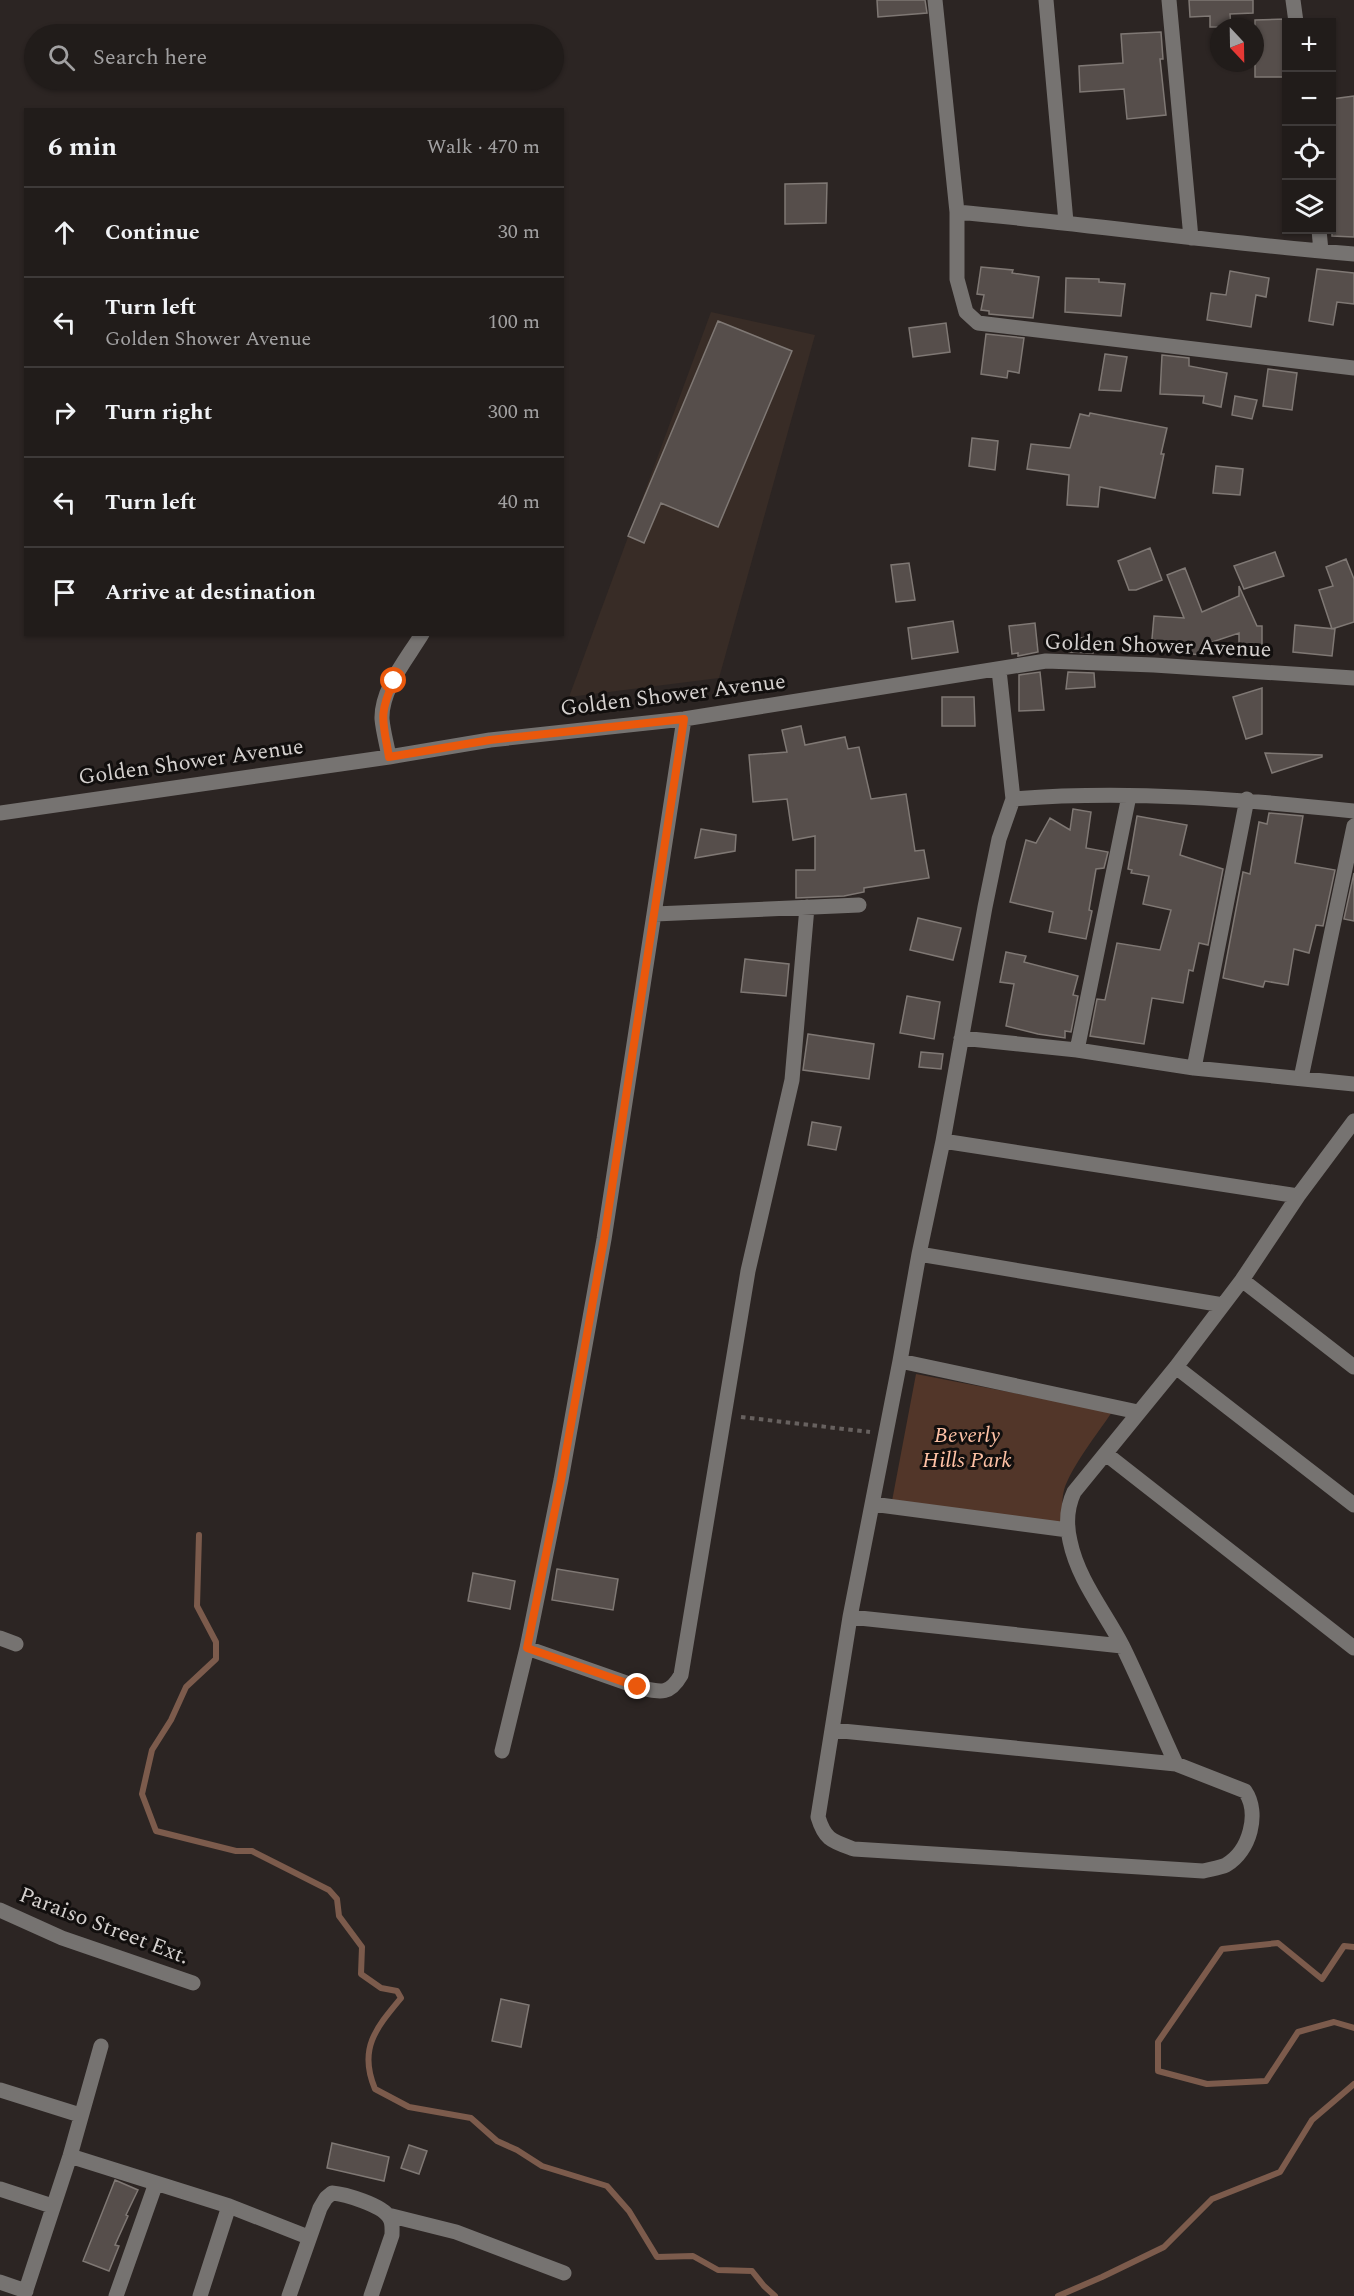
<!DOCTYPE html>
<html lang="en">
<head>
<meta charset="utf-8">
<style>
	:root { --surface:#211c1a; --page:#2d2927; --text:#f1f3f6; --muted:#a2a1a2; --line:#3e3a39 }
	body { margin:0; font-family:Spectral,serif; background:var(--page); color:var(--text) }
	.controls { position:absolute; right:18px; top:18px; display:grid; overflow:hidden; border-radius:0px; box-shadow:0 2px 4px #0004 }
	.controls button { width:54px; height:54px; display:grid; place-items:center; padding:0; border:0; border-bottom:2px solid var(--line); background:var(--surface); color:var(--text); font:30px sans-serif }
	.compass { position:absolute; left:1210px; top:18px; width:54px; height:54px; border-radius:50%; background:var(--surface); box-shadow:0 2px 4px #0004; rotate:158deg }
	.stop { position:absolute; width:18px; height:18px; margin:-14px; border:4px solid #ea580c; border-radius:50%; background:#fff }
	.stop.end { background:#ea580c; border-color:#fff; box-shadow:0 2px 6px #0008 }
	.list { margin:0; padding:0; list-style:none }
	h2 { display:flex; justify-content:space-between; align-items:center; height:78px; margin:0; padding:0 24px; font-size:26px }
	h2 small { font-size:20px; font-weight:400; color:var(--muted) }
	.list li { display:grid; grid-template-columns:39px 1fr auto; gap:18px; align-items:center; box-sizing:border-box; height:90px; padding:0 24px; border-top:2px solid var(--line) }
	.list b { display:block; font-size:22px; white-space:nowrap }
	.list p { margin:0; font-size:20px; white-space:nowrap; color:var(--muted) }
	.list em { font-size:20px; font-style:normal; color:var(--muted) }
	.icon { flex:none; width:33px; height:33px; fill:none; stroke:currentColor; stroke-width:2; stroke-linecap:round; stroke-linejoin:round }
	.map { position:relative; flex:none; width:1354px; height:2296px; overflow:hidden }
	.search { position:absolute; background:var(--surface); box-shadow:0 2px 4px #0004; left:24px; top:24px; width:540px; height:66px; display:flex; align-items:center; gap:15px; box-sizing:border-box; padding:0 21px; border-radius:33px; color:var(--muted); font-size:22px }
	.panel { position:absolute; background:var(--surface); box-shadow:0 2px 4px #0004; left:24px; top:108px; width:540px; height:528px; border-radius:0px }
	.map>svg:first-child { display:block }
	.built { fill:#382c26 }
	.green { fill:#523629 }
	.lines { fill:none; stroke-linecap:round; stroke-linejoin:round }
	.stream { stroke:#7c5b4c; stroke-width:6 }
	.building { fill:#564e4b; stroke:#7f7874; stroke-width:1.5 }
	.path { stroke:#67615f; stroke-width:4; stroke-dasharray:4.5 4.5; stroke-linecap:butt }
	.minor { stroke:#767371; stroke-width:15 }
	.route { stroke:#ea580c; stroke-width:8 }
	.labels { text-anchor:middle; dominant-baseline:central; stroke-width:6; stroke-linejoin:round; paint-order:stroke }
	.street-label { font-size:22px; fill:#d5d1cf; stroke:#120f0e }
	.park-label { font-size:22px; font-style:italic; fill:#fec1a5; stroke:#120f0e }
</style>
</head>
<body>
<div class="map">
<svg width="1354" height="2296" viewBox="0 0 1354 2296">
	<rect width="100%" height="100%" fill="#2c2523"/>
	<!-- built -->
	<path class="built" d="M711 312 815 335 719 678 569 697Z"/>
	<!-- green -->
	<path class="green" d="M916 1374 1112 1412C1098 1433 1071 1467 1064 1490 1061 1502 1063 1512 1065 1524L892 1501Z"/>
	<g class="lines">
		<!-- stream -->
		<path class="stream" d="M199 1535 197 1606 216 1642V1659L186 1687 171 1720 152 1750 142 1794 156 1831 236 1851H252L329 1890 337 1899 339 1916 362 1947 361 1974 381 1988 397 1991 401 1998C376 2028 358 2049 375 2089L409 2107 471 2118 497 2141 517 2150 542 2166 607 2186 629 2211 657 2257 693 2256 718 2270 752 2271 764 2286 775 2296
			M1354 1947 1344 1946 1322 1979 1278 1943 1222 1949 1158 2042V2071L1207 2084 1266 2081 1298 2032 1334 2022 1354 2028
			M1058 2296 1102 2277 1164 2247 1212 2199 1280 2172 1312 2120 1354 2084"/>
	</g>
	<!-- building -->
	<path class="building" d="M877 0H925L927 13 878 17Z
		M1189 0H1253V13L1230 14 1231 27H1210V16L1190 17Z
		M1286 19 1287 77H1255V20Z
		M1161 32 1163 59H1160L1166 115 1127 119 1124 89 1080 92 1079 66 1123 63 1121 34Z
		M1354 96V237L1332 236V99Z
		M827 183 826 223 785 224V184Z
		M981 267 1013 270 1012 273 1039 277 1033 318 989 314V311L981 310 984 295 977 294Z
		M1317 269 1354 273V304L1337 302 1333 325 1309 321Z
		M1230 271 1269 278 1266 297 1256 295 1251 327 1207 320 1211 293 1226 295Z
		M1066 278 1099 279V282L1125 284 1121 316 1065 312Z
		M718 321 792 351 718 527 661 503 644 543 628 536Z
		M946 323 950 352 913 357 909 328Z
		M986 334 1024 338 1019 373 1008 371 1007 378 981 374Z
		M1105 354 1127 357 1121 391 1099 390Z
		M1162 355 1189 358V366L1227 373 1221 407 1203 403 1204 396 1160 394Z
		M1268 369 1297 373 1292 410 1263 406Z
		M1235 396 1257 400 1252 419 1232 415Z
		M1090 413 1167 428 1161 454H1164L1155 498 1100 487 1098 507 1067 505 1069 475 1027 469 1031 444 1070 448 1080 414 1089 416Z
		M972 438 998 441 995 470 969 466Z
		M1216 466 1243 469 1240 495 1213 493Z
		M1150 548 1162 580 1136 590H1129L1118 561Z
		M1275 552 1284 576 1244 589 1234 566Z
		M1346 559 1354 579V622L1332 629 1319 590 1333 586 1326 567Z
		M909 563 915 600 896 602 891 565Z
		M1185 568 1202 612 1239 596V586L1257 626H1262V651H1239V633L1203 645 1202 655 1151 650 1154 616 1184 618 1167 575Z
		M953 621 958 652 912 659 908 628Z
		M1035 623 1038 652 1018 656V653L1012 654 1009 626Z
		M1295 625 1335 629 1332 656 1293 652Z
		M1092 636 1093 653 1069 652 1070 640Z
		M1040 672 1044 710 1019 711V675Z
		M1068 672 1094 673 1095 687 1066 689Z
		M1262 688V734L1246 739 1233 697Z
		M942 697H974L975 726H942Z
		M801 726 805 745 845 737 848 749 859 747 871 799 906 794 915 851 924 850 929 878 864 888V892L844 896 796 898V870H815V836L793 840 787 799 753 802 749 755 787 752 782 730Z
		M1265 753 1322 755V757L1272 773Z
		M1073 809 1091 812 1086 848 1108 852 1104 868 1096 869 1089 910 1092 911 1086 939 1049 932 1053 912 1010 902 1026 840 1036 843 1050 818 1070 830Z
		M1269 813 1303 816 1295 863 1335 870 1323 926 1316 925 1309 953 1294 949 1288 985 1265 981 1263 987 1223 978 1243 872 1250 874 1259 822 1267 824Z
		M1137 816 1187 825 1180 855 1223 869 1208 945 1199 943 1193 971 1189 970 1183 1003 1152 998 1144 1044 1090 1036 1097 999 1105 1000 1117 943 1160 950 1171 910 1143 904 1149 876 1131 873 1132 870 1128 869Z
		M701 829 736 835 735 851 695 858Z
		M1354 873V921L1344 919Z
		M918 918 961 928 953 960 910 950Z
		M1006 952 1026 956 1024 962 1078 976 1073 995 1078 996 1071 1032 1065 1031V1038L1038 1034 1006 1026 1014 984 1000 982Z
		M745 959 789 964 786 996 741 992Z
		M907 996 940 1002 934 1039 900 1033Z
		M808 1034 874 1044 869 1079 803 1070Z
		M921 1052 943 1054 941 1069 919 1067Z
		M812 1122 841 1127 836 1150 808 1145Z
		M557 1569 618 1579 613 1610 552 1600Z
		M473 1573 515 1581 510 1609 468 1601Z
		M501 1999 529 2005 521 2047 492 2041Z
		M332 2143 389 2157 384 2181 327 2168Z
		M409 2145 427 2151 419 2174 401 2168Z
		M115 2180 138 2190 126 2215 128 2216 115 2245 119 2246 109 2271 83 2261Z"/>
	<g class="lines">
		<!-- path -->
		<path class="path" d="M741 1417 870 1432"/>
		<!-- minor -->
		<path class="minor" d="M935 0 957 212V279L966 312 978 323 1354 368
			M1046 0 1066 222
			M1169 0 1191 238
			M1293 0 1296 22
			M957 212C1089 224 1221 243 1354 254
			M1319 230 1321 251
			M389 757C387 745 383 731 382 719 381 689 407 659 422 634
			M1013 799C1127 790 1241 799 1354 811
			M0 813 389 757 490 740 684 719 1046 661 1154 665 1354 678
			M655 914 859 905
			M961 1038 1077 1050 1194 1068 1354 1084
			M1077 1050 1129 796
			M1194 1068 1247 799
			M1301 1078 1354 826
			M943 1141 1298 1196
			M919 1254 1223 1305
			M1242 1280 1354 1367
			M900 1361 1138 1412
			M1176 1367 1354 1505
			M1106 1454 1354 1648
			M872 1504 1068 1530
			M850 1617 1122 1646
			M0 1638 16 1644
			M527 1648 638 1687C660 1692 669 1696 681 1675L748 1271 792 1080 807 907
			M832 1730 1176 1764 1245 1791C1260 1813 1250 1851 1226 1865 1220 1868 1210 1869 1203 1871L854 1849C832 1841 825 1840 818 1817L850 1617 900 1361 919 1254 943 1141 985 907 999 839 1013 799 999 670
			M502 1751 527 1648 561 1480 604 1239 684 719
			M1176 1764C1158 1725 1142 1686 1123 1647 1105 1612 1078 1580 1070 1541 1066 1524 1067 1507 1074 1492L1176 1367 1242 1280 1298 1196 1354 1121
			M0 1910 62 1938 193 1983
			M0 2090 80 2115
			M70 2156 229 2206 308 2237
			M0 2189 52 2206
			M388 2215 456 2232 564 2273
			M0 2282 26 2291
			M24 2296 70 2156 101 2046
			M116 2296 156 2183
			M200 2296 229 2206
			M289 2296 320 2208 326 2198 332 2193C345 2194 382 2205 389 2217 393 2222 392 2229 392 2235L371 2296"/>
	</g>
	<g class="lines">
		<!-- route -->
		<path class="route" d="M394 681C378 714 383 722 389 757L490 740 684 719 604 1239 561 1480 527 1648 638 1687"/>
	</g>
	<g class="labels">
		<!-- street labels -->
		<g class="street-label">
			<text transform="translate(1158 646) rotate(2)">Golden Shower Avenue</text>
			<text transform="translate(673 695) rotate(-7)">Golden Shower Avenue</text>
			<text transform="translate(191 762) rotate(-8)">Golden Shower Avenue</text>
			<text transform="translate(104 1926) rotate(21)">Paraiso Street Ext.</text>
		</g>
		<!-- park labels -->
		<g class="park-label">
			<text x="967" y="1435">Beverly<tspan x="967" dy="25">Hills Park</tspan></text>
		</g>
	</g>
</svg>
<div class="controls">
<button>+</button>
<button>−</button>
<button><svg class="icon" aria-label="locate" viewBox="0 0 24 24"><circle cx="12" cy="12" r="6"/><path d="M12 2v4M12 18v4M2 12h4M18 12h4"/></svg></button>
<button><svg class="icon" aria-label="layers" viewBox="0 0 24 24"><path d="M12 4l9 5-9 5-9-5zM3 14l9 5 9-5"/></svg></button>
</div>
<svg class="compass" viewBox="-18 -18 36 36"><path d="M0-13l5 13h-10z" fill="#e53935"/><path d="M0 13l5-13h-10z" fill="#a2a1a2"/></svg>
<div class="stop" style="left:394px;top:681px"></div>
<div class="stop end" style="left:638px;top:1687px"></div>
<div class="search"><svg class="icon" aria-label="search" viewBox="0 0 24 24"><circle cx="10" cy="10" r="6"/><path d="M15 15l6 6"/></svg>Search here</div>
<section class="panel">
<h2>6 min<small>Walk · 470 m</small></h2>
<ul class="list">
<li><svg class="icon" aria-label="ahead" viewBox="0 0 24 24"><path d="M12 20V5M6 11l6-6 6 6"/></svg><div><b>Continue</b></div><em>30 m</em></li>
<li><svg class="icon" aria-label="left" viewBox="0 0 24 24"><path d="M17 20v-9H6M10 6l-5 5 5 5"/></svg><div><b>Turn left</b><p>Golden Shower Avenue</p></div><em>100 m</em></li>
<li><svg class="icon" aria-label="right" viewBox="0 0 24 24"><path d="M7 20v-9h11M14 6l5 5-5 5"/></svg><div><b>Turn right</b></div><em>300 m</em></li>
<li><svg class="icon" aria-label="left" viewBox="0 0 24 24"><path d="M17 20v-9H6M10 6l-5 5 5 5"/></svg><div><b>Turn left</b></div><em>40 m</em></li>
<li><svg class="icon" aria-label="arrive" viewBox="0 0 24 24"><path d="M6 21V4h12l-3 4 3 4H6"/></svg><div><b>Arrive at destination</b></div></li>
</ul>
</section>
</div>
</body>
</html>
